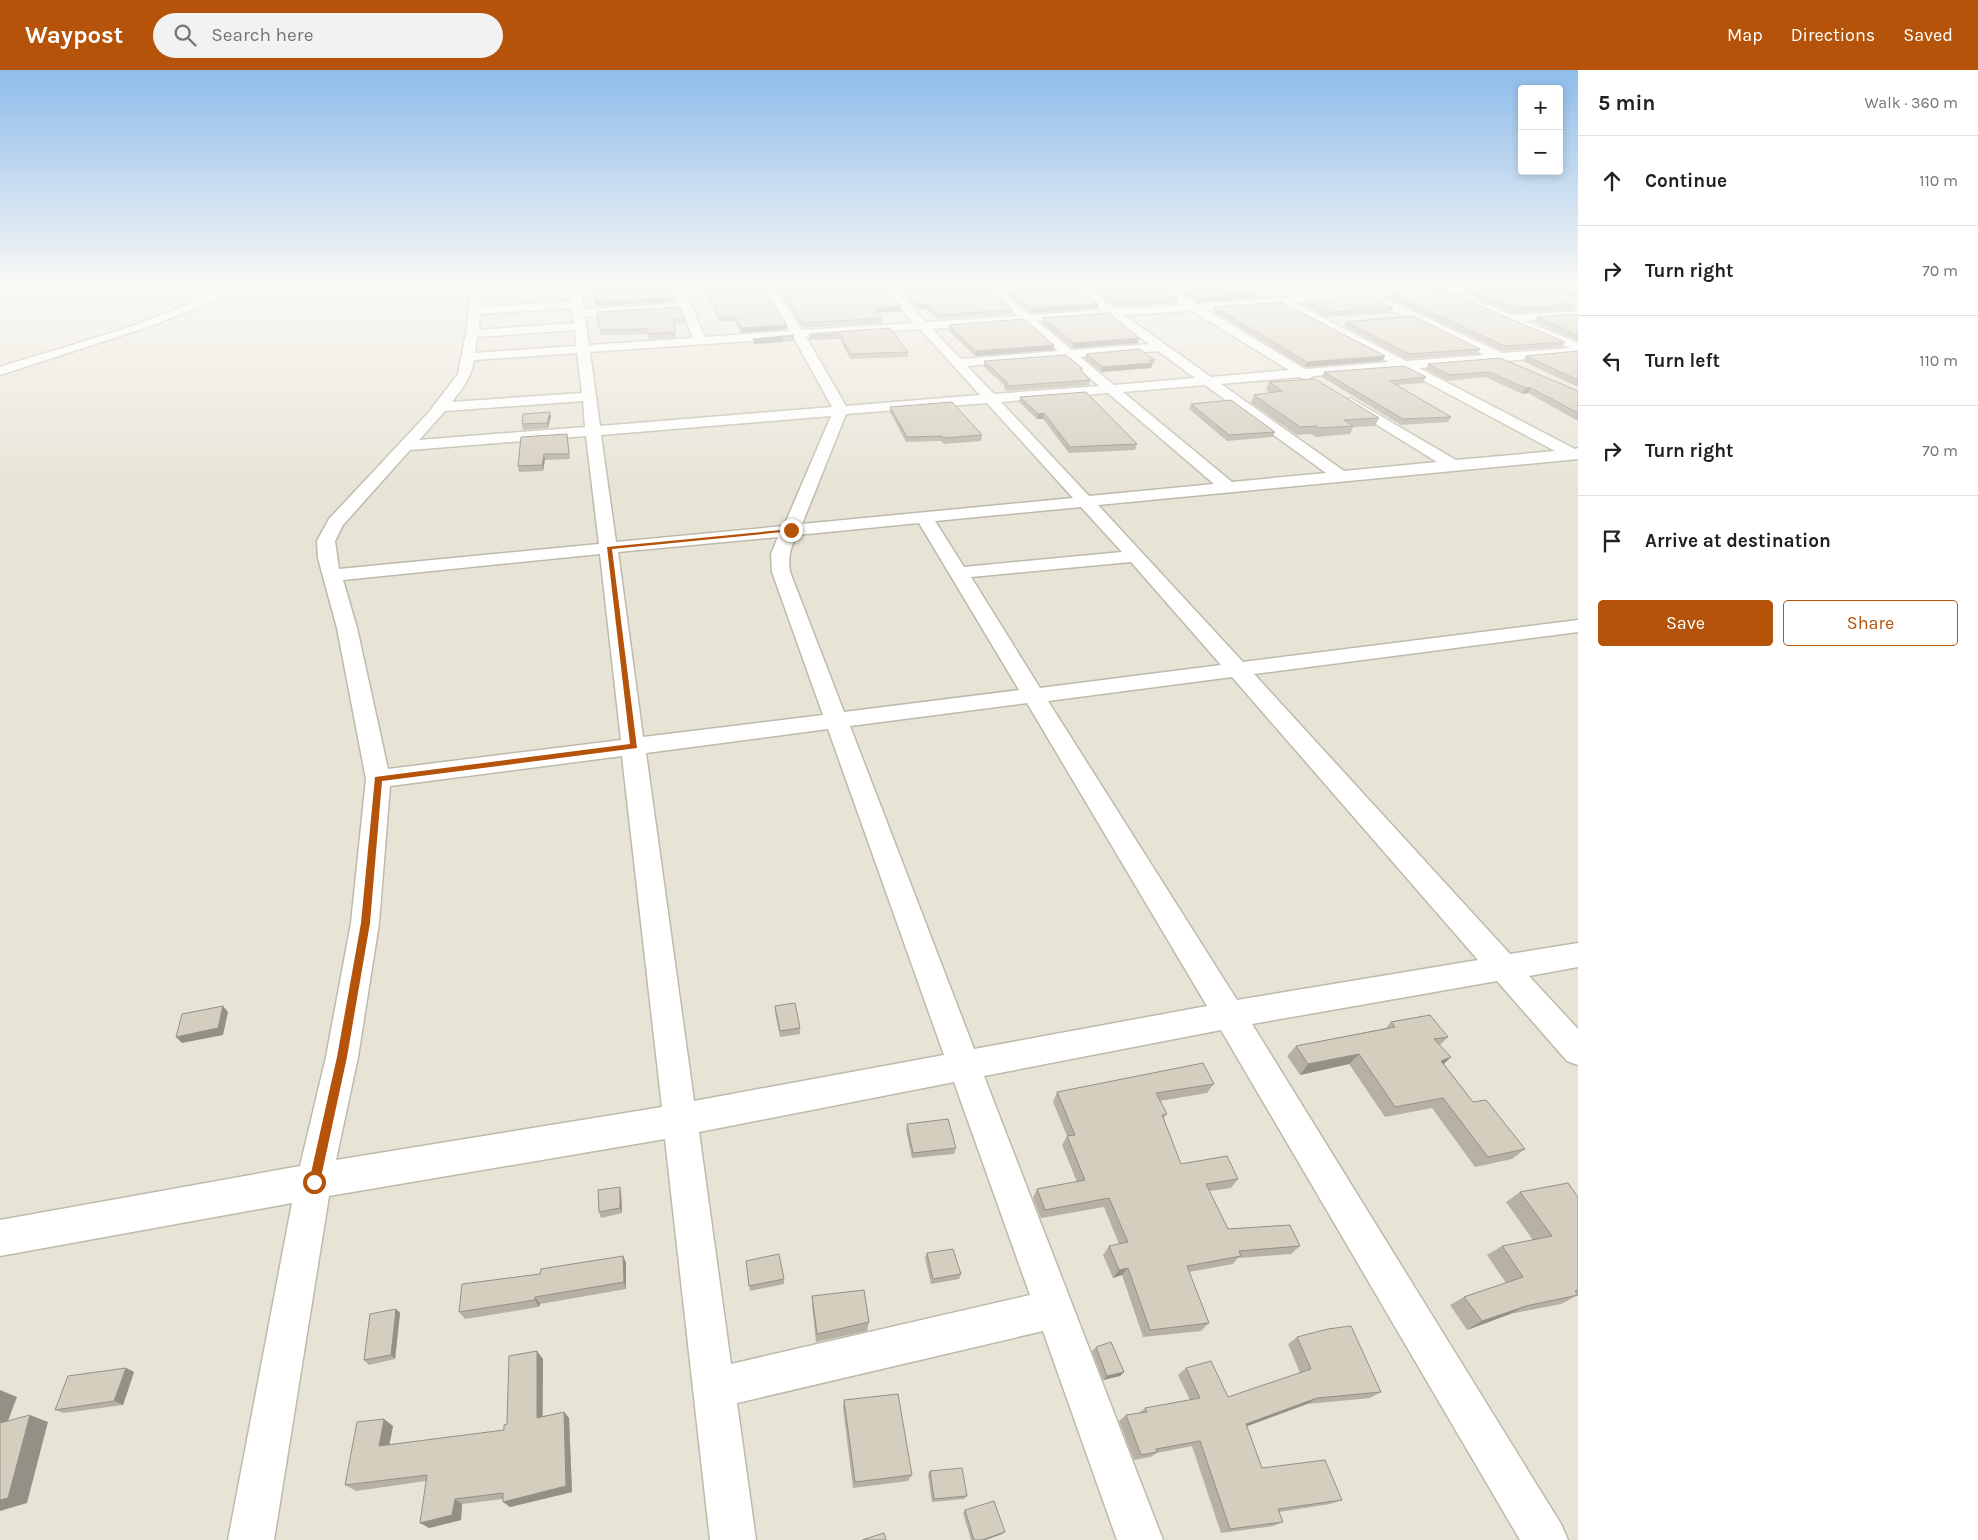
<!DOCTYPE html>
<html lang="en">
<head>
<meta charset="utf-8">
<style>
	:root { --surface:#fff; --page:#f2f2f2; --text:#202124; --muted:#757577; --line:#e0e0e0; --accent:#b45309 }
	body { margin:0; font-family:Karla,sans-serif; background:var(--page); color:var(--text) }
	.controls { position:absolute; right:15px; top:15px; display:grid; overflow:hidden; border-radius:5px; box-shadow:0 2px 8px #0003 }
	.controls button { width:45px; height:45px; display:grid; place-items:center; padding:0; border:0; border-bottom:1px solid var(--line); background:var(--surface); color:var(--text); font:25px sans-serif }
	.stop { position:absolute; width:15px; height:15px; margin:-11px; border:4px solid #b45309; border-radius:50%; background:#fff }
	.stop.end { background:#b45309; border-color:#fff; box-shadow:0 1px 5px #0008 }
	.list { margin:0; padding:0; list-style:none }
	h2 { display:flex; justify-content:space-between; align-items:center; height:65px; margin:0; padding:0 20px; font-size:21px }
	h2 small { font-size:16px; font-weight:400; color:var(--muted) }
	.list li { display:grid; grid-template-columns:32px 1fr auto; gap:15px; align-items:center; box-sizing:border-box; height:90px; padding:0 20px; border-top:1px solid var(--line) }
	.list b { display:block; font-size:19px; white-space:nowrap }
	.list em { font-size:16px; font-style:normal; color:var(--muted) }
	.actions { display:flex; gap:10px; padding:15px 20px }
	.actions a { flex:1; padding:11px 0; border:1px solid var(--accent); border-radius:5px; text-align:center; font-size:18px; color:var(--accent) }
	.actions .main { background:var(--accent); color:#fff }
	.icon { flex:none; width:28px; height:28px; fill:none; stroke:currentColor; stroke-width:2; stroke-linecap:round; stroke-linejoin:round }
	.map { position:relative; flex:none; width:1578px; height:1470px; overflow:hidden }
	header { display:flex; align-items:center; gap:30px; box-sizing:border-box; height:70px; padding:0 25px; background:var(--accent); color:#fff }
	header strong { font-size:24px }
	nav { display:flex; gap:28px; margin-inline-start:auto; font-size:18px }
	.search { width:350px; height:45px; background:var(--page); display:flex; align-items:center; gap:12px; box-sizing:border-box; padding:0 18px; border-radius:28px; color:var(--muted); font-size:19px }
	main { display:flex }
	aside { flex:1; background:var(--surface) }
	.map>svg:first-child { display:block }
	.residential { fill:#e7e4d6 }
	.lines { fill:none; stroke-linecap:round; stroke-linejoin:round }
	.minor-casing { stroke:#bebaab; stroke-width:3 }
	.minor { fill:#fff; fill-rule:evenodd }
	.wall { fill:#b6b1a3 }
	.shaded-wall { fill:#949085 }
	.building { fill:#d4cebe; stroke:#949085 }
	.route { fill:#b45309 }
</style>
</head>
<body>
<header>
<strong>Waypost</strong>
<div class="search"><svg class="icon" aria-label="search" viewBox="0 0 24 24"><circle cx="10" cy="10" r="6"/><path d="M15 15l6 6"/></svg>Search here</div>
<nav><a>Map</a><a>Directions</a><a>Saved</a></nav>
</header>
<main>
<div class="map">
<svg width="1578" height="1470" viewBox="0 0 1578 1470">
	<rect width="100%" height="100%" fill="#f3f1e8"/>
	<!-- residential -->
	<path class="residential" d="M0 216H1578V1470H0Z"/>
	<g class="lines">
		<!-- minor casing -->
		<g class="minor-casing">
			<path id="minor" d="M225 216H238L213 231 151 256 0 305V297C75 273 155 254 225 216Z
				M471 216H524L519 219 481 222 480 237 571 231 570 216H580L584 239 679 233 673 216H683L705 267 790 261 763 216H773L802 260 914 253 881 216H892L926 252 1017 246 983 216H995L1030 245 1102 240 1071 216H1083L1115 239 1182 235 1155 216H1168L1197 234 1453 216H1506L1501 219 1382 227 1502 283 1570 278 1454 229 1453 227 1454 225H1462L1512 245 1578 241V247L1525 251 1578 273V285L1419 298 1575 379 1578 378V389L1098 435 1243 592 1578 550V562L1254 604 1510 884 1578 873V897L1529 906 1578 959V995L1567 991 1497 911 1252 954 1561 1454 1568 1470H1520L1221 960 984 1006 1163 1470H1117L1043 1261 737 1333 756 1470H710L665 1069 329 1126 274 1470H228L292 1133 0 1186V1150L300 1096 326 987 351 853 366 709 337 558 318 488 317 471 329 449 429 342 458 304 467 258ZM1367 229 1484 285 1406 291 1295 233ZM1280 235 1389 292 1305 299 1207 240ZM572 238 574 253 479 260 480 244ZM682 240 693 268 589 275 585 246ZM1192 241 1289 300 1211 307 1124 245ZM1111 246 1149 274 1072 280 1037 251ZM1024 252 1058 281 961 289 932 259ZM920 259 980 325 846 336 806 267ZM575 260 576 276 475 283 477 267ZM794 268 832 337 600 356 590 282ZM1158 281 1195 308 1114 315 1080 287ZM577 283 582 323 452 332C463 318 471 308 474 290ZM1066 288 1099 316 994 324 967 296ZM1402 299 1555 381 1456 390 1350 328 1343 332 1345 335 1437 392 1344 401 1221 314 1300 307 1307 310 1313 306ZM1205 315 1326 403 1232 412 1123 322ZM1108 323 1214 414 1089 426 1001 332ZM583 331 585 357 419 370 445 341ZM987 333 1073 428 802 454 846 344ZM831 346 784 456 616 472 601 365ZM586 366 599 474 339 499 335 471 343 455 410 380ZM1081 437 1122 482 964 497 935 451ZM919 453 1019 620 844 642 790 502C788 487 790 478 797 465ZM778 467 771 484 772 502 823 645 643 667 618 482ZM600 484 621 670 388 699 357 558 343 510ZM1131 492 1221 595 1040 618 971 507ZM1232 607 1478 890 1237 930 1048 631ZM1027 633 1207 936 974 979 850 656ZM828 659 944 985 694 1031 646 683ZM622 686 662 1037 336 1090 358 987 379 853 390 716ZM954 1012 1030 1225 731 1294 699 1062Z"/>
		</g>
		<!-- minor -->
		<use href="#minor" class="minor"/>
	</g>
	<!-- wall -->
	<path class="wall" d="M705 216H763L787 255V259L741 263 735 251 719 252Z
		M775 216H883L901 236V241L878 243 882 248V253L803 258Z
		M895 216H986L1013 240 1012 244 937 249 926 239H917Z
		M998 216H1075L1098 234 1097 238 1031 243Z
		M1086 216H1159L1178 229 1177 233 1116 237Z
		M1172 216H1244L1259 223 1258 228 1197 232Z
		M1357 216H1425L1366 220Z
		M1539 216H1578V231Z
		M1467 219 1575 235 1572 240 1513 243 1465 223Z
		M1391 224 1565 272 1562 277 1502 281 1389 228Z
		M1304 230 1393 238 1391 243 1326 247 1302 234Z
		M1214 237 1385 286 1382 291 1305 297 1213 241Z
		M597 242 685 249V253L674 254 676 267 649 269 648 264 601 265Z
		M1578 244V271L1534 252 1537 247Z
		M1043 248 1139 268 1138 273 1073 278 1042 253Z
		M1346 252 1480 279 1478 284 1406 289 1344 256Z
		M949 255 1054 275 1053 280 975 286 948 260Z
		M890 258 908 282V287L850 289 840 269 810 270 809 269V264Z
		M794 266V271L754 274 753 269Z
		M1578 281V317L1523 291 1526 286Z
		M1086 284 1155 290 1153 295H1152L1151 298 1101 302 1085 289Z
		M1500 288 1578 321V351L1528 323 1522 324 1486 307 1447 311 1426 299 1428 294Z
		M984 291 1082 301 1090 310 1089 315 1007 321 1004 318 1005 316 984 297Z
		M1324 302 1426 307 1423 313 1397 315 1451 347 1448 352 1401 355 1322 307Z
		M1269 312 1379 348 1375 356 1353 357 1350 364 1316 367 1312 364 1297 365 1251 333 1254 325 1270 323 1266 320Z
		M1020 327 1137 374 1135 380 1069 383 1043 349H1037L1019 332Z
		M1191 334 1275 362 1273 367 1227 371 1189 339Z
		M890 337 982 365 981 371 944 374 941 371 906 372 890 342Z
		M551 347 548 358 523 360 522 354Z
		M567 364 570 389 545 390 543 401 519 402 518 396Z
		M775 936 800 958V964L780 967 775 942Z
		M1391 952 1448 967 1440 975 1444 994 1473 1032 1525 1079 1512 1089 1475 1097 1432 1038 1385 1047 1349 994 1300 1005 1287 986 1296 976 1386 958Z
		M1214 1014 1207 1023 1160 1031 1167 1044 1163 1049 1181 1094 1238 1109 1231 1118 1209 1121 1228 1159 1300 1176 1291 1184 1238 1188 1233 1194 1189 1202 1209 1253 1201 1261 1143 1267 1122 1205 1113 1208 1103 1185 1109 1176 1119 1174 1104 1137 1041 1148 1033 1128 1037 1119 1077 1112 1062 1075 1067 1066 1053 1032 1057 1022Z
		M907 1054 956 1078 954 1084 912 1088 906 1060Z
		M621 1122 622 1143 601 1148 599 1142Z
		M1520 1122 1578 1127V1225L1561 1234 1510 1244 1467 1260 1450 1235 1464 1227 1506 1213 1487 1185 1502 1176 1533 1170 1506 1132Z
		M927 1183 961 1204 959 1209 931 1214 925 1188Z
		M623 1186 626 1193V1219L540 1234 539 1237 465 1249 459 1242 540 1204Z
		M746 1191 784 1209V1214L750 1221Z
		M812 1226 869 1252 867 1261 816 1272 812 1235Z
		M396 1239 400 1243 395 1289 369 1295 364 1290Z
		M1297 1267 1381 1322 1370 1328 1307 1334 1246 1356 1262 1398 1342 1430 1330 1434 1279 1442 1283 1452 1273 1456 1221 1463 1192 1376 1157 1383 1150 1387 1134 1390 1119 1351 1126 1345 1139 1343 1145 1338 1190 1330 1178 1305 1186 1298 1228 1327 1300 1303 1288 1274Z
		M1096 1277 1124 1302 1120 1306 1103 1310 1092 1281Z
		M543 1289V1346L564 1342 569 1348 572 1422 510 1437 503 1429 462 1434 461 1450 429 1458 426 1411 356 1421 345 1415 393 1356 389 1375 504 1360Z
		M126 1298 134 1302 123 1335 64 1343 55 1340Z
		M844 1330 912 1405 908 1411 853 1418 843 1338Z
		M930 1401 967 1426 964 1429 932 1432 928 1404Z
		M965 1440 1005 1462 1002 1464 985 1470H971L963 1443Z"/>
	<!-- shaded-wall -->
	<path class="shaded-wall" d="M1367 216H1425L1366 220Z
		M1259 223 1258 228 1197 232 1199 228Z
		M672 227 673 232 596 236 595 232Z
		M927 234 926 239H917V235Z
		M1098 234 1097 238 1031 243V238Z
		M901 236V241L874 243 875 238Z
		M787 255V259L741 263V258Z
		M782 267V272L754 274 753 269Z
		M1139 268 1138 273 1073 278 1074 273Z
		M1054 275 1053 280 975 286 976 281Z
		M1385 286 1382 291 1305 297 1307 292Z
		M1152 293 1151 298 1101 302 1103 297Z
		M1526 318H1531L1528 323 1522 324Z
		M550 342 551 347 548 358 547 353Z
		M1044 343 1043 349H1037L1038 344Z
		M544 384 545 390 543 401 542 395Z
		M223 936 228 942 223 965 182 973 176 967Z
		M1359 984 1349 994 1300 1005 1308 994Z
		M1451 987 1440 998 1441 991Z
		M620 1117 621 1122 622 1143 620 1138Z
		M623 1186 626 1193V1219L624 1212Z
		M1128 1198 1122 1205 1113 1208 1119 1200Z
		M535 1227 540 1234 539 1237 535 1230Z
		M1526 1236 1510 1244 1467 1260 1482 1251Z
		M396 1239 400 1243 395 1289 391 1285Z
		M537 1281 543 1289 542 1354 537 1348Z
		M126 1298 134 1302 123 1335 114 1331Z
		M1124 1302 1120 1306 1103 1310 1107 1306Z
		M0 1320 17 1327 3 1364 0 1363Z
		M1317 1328 1307 1334 1237 1360 1246 1354Z
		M564 1342 569 1348 572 1422 510 1437 503 1432Z
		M30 1345 48 1352 27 1433 0 1441V1430Z
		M384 1349 393 1356 388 1382 379 1376Z
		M455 1429 462 1434 461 1450 429 1458 420 1453Z
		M1005 1462 1002 1464 985 1470H982Z"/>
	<!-- building -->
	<path class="building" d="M593 216H664L672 227 595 232Z
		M706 216H763L787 255 741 258 735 246 718 247Z
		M778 216H883L901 236 875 238 882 248 803 253Z
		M899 216H986L1013 240 938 245 927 234 917 235Z
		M1004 216H1075L1098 234 1031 238Z
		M1094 216H1159L1178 229 1117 232Z
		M1180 216H1244L1259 223 1199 228Z
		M1504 216H1528L1575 235 1516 238 1467 219Z
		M1554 216H1578V225Z
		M1443 220 1565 272 1505 276 1391 224Z
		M1368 226 1393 238 1328 242 1304 230Z
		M1281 232 1385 286 1307 292 1214 237Z
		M680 237 685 249H673L676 262 648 264V259L600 260 597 242Z
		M1109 243 1139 268 1074 273 1043 248Z
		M1578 244V265L1537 247Z
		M1413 246 1480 279 1409 284 1346 252Z
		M1024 249 1054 275 976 281 949 255Z
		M890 258 908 282 850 284 840 264 810 266 809 264Z
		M793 265 794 266 753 269Z
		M1139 279 1155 290H1149L1152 293 1103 297 1086 284Z
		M1578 281V310L1526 286Z
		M1066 285 1083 299H1080L1090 310 1008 316 1005 313H1008L984 291Z
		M1500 288 1578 321V343L1531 318H1526L1489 302 1450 305 1428 294Z
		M1404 296 1426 307 1390 311 1451 347 1403 349 1324 302Z
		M1315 309 1379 348 1344 350 1353 356 1319 358 1316 356 1300 357 1254 325 1282 321 1269 312Z
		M1086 322 1137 374 1070 377 1044 343 1038 344 1020 327Z
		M1231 330 1275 362 1229 365 1191 334Z
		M952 332 982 365 944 368 942 366 907 367 890 337Z
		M550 342 547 353 522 354 523 344Z
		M567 364 569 384H544L542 395 518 396 521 367Z
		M795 933 800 958 780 961 775 936Z
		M223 936 218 958 176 967 182 944Z
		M1430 945 1448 967 1434 969 1451 987 1441 991 1473 1032 1486 1030 1525 1079 1488 1087 1443 1028 1395 1037 1359 984 1308 994 1296 976 1395 957 1391 952Z
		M1203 993 1214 1014 1156 1023 1167 1044 1162 1045 1181 1094 1227 1086 1238 1109 1206 1114 1228 1159 1290 1155 1300 1176 1239 1181 1241 1186 1187 1196 1209 1253 1150 1260 1128 1198 1119 1200 1109 1176 1128 1172 1109 1128 1045 1140 1037 1119 1085 1110 1067 1066 1075 1065 1057 1022Z
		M948 1049 956 1078 913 1083 907 1054Z
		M1568 1113 1578 1127V1220L1575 1221 1578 1225 1526 1236 1482 1251 1464 1227 1523 1207 1502 1176 1552 1166 1520 1122Z
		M620 1117V1138L599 1142 598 1120Z
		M953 1179 961 1204 933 1209 927 1183Z
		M779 1184 784 1209 749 1216 746 1191Z
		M623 1186 624 1212 535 1227V1230L459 1242 462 1214 540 1204 541 1199Z
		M864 1220 869 1252 817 1264 812 1226Z
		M396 1239 391 1285 364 1290 370 1244Z
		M1351 1256 1381 1322 1317 1328 1246 1354 1262 1398 1325 1390 1342 1430 1278 1439 1283 1452 1230 1459 1200 1371 1156 1379 1157 1382 1141 1385 1126 1345 1147 1342 1145 1338 1200 1328 1186 1298 1211 1291 1228 1327 1311 1299 1297 1267 1328 1259Z
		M1111 1272 1124 1302 1107 1306 1096 1277Z
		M537 1281V1348L564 1342 566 1416 503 1432V1423L455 1429 452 1445 420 1453 427 1405 345 1415 357 1352 384 1349 379 1376 504 1360V1355L507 1354 509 1286Z
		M126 1298 114 1331 55 1340 68 1306Z
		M898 1324 912 1405 855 1412 844 1330Z
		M30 1345 8 1428 0 1430V1353Z
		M962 1398 967 1426 934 1429 930 1401Z
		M994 1431 1005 1462 982 1470H974L965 1440Z
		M884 1463 886 1470H862Z"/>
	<!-- sky -->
	<linearGradient id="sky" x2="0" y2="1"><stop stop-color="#8ebcea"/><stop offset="0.51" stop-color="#faf9f5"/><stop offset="1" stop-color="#faf9f5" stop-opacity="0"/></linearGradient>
	<rect width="1578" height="422" fill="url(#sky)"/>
	<!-- route -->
	<path class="route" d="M791 459 793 461 612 479 637 678 382 711 370 853 347 987 320 1112 318 1116 314 1117 310 1116 309 1112 337 987 361 853 375 707 630 674 607 477Z"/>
</svg>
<div class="controls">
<button>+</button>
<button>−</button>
</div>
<div class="stop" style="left:314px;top:1112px"></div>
<div class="stop end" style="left:791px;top:460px"></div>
</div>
<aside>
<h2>5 min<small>Walk · 360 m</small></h2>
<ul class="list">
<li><svg class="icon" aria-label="ahead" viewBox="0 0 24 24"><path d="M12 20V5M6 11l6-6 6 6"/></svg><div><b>Continue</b></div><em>110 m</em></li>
<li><svg class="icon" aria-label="right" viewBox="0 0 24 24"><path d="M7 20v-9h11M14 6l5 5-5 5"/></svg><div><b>Turn right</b></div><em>70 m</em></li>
<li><svg class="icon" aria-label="left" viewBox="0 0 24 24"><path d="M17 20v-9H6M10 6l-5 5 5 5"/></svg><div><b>Turn left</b></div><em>110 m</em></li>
<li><svg class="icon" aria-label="right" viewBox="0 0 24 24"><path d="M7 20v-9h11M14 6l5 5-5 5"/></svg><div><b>Turn right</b></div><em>70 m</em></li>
<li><svg class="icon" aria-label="arrive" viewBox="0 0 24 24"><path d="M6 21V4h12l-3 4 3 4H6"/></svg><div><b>Arrive at destination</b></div></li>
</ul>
<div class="actions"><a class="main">Save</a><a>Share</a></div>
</aside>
</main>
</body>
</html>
